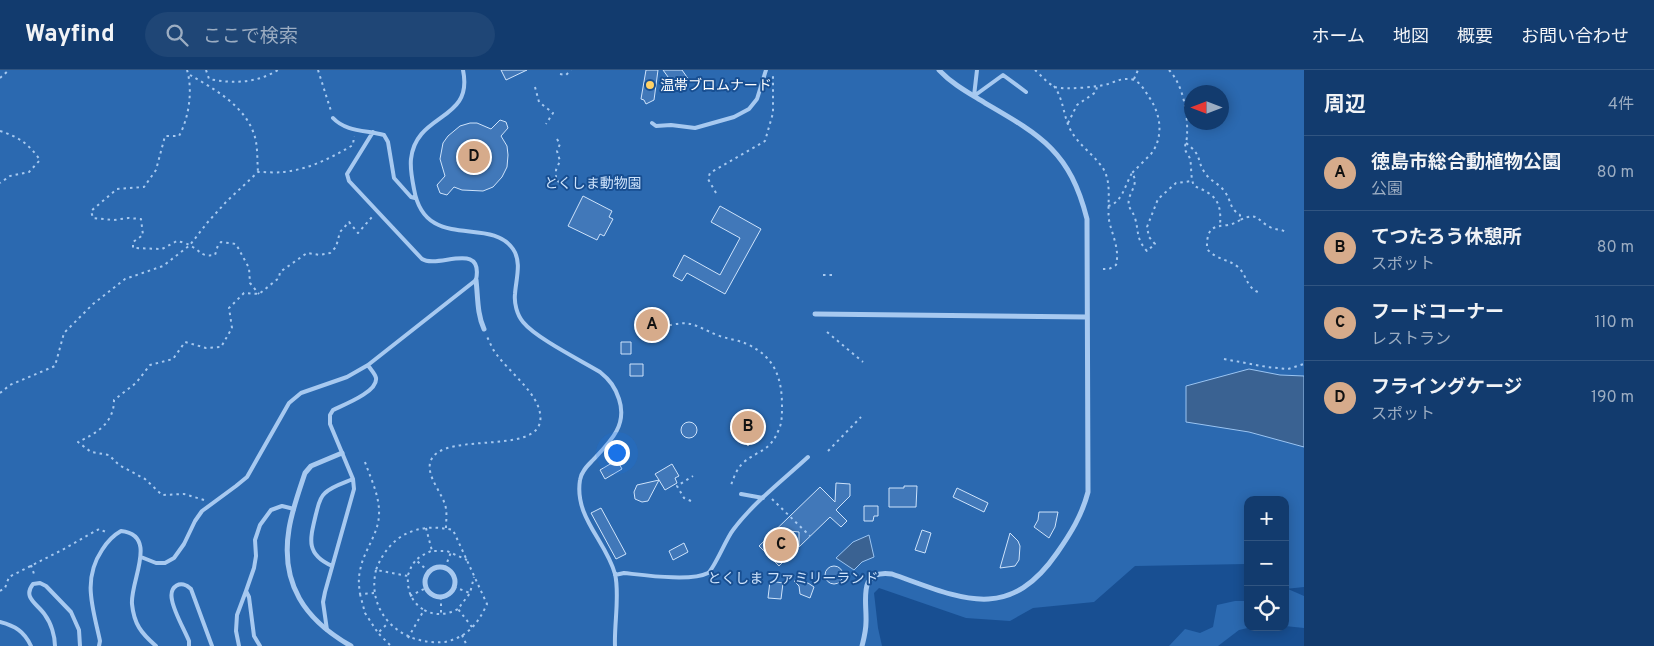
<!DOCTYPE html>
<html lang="ja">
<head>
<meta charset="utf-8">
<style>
  body { margin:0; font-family:Overpass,"Noto Sans JP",sans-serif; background:#1f4676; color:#f1f3f6 }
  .controls { position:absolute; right:15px; bottom:15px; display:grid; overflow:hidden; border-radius:10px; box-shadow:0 2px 12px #0003 }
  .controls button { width:45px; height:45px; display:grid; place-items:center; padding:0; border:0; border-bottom:1px solid #315581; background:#123b6e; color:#f1f3f6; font:25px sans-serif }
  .compass { position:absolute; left:1184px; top:15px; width:45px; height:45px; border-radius:50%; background:#123b6e; box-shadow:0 2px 12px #0003; rotate:270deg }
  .you { position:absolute; left:616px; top:382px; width:18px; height:18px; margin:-12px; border:4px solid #fff; border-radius:50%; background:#1a73e8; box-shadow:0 0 0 8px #1a73e833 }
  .badge { display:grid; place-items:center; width:32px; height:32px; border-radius:50%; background:#d6ab8b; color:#111; font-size:16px; font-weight:700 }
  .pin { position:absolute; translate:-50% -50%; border:2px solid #fff; box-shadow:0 1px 5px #0006 }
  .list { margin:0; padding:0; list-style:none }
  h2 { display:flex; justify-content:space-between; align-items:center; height:65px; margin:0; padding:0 20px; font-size:21px }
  h2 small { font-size:16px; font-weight:400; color:#9cadc2 }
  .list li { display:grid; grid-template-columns:32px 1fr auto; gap:15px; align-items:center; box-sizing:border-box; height:75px; padding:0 20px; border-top:1px solid #315581 }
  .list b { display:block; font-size:19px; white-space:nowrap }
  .list p { margin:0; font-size:16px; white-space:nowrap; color:#9cadc2 }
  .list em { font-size:16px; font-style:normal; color:#9cadc2 }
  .icon { flex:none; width:28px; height:28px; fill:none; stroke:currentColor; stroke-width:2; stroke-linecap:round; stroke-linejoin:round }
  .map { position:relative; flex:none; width:1304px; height:576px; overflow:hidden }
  header { display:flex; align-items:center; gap:30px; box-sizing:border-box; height:70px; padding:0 25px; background:#123b6e; border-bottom:1px solid #315581 }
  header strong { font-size:24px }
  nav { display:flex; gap:28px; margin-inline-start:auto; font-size:18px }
  .search { width:350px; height:45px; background:#1f4676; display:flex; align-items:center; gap:12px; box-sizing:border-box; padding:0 18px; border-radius:28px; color:#9cadc2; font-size:19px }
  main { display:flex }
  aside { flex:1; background:#123b6e }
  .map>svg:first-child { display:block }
  .green { fill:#2b69b0; fill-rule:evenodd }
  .water { fill:#3a6292; stroke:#9ac4f2 }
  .building { fill:#4178b9; stroke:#cee3fb }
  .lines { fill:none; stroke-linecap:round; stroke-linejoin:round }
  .path { stroke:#a7c9f0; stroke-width:2; stroke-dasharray:2.5 4; stroke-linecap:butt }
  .lane { stroke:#a7c9f0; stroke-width:4 }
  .street { stroke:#a7c9f0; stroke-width:5 }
  .poi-dot { fill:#ffd166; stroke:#184f92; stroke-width:2 }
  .labels { text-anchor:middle; stroke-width:4; stroke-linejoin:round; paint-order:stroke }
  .poi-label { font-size:14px; fill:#fff; stroke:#184f92; text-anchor:start }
  .park-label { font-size:14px; fill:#cee3fb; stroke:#184f92 }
</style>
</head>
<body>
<header>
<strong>Wayfind</strong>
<div class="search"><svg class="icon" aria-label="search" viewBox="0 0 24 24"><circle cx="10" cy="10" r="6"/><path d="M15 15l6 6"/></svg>ここで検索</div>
<nav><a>ホーム</a><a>地図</a><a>概要</a><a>お問い合わせ</a></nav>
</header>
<main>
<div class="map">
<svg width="1304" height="576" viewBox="0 0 1304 576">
  <rect width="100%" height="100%" fill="#184f92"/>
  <path class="green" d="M0,0H1304V517L1285,519V430H1248V496L1246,494L1135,496L1094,532L1033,538L1010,551L966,548L879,518L874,523L878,558L882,576H0ZM1192,22H1222V52H1192Z
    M1288,519L1304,526V558L1285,556V520Z
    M1235,531H1248V557H1252L1239,560L1218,576H1169L1185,559L1200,563L1213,557L1217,535Z"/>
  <path class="water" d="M1249,299L1280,305L1304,306V377L1249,362L1186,352V316Z
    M869,465L874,487L862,492L854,500L836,488L853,472Z"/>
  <path class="building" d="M501,0H527L506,10Z
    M646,0H658L654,30L646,34L644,30L641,29Z
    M663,0H682L689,10L676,18Z
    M500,50L506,52L508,58L501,66L507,76L508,85L507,97L502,107L493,117L483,121L462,120L454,117L447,125L440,123L437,115L445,106L440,89L443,73L448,66L460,56L470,53H477L491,59Z
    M583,126L612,141L609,147L613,149L604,166L600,164L597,170L568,156Z
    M720,136L761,159L725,224L687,203L682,211L673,206L684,185L720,205L740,168L711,152Z
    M621,272H631V284H621Z
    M630,294H643V306H630Z
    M748,339L766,356L748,376L730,359Z
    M681 360a8 8 0 1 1 16 0a8 8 0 1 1-16 0Z
    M617,390L622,399L605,409L600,400Z
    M672,394L679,406L675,408L677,413L665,420L659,410L648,431L642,432L635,429L634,422L637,415L659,410L655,404Z
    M836,413L850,414V426L836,440L847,451L841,457L830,447L799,477V462L789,461L785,490L779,496L759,476L820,417L835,432Z
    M904,416H917L916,437H889V418H904Z
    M957,418L988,433L984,442L953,427Z
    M864,436H878V446H874L873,451H864Z
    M601,438L626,484L616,489L591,443Z
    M1039,442H1058L1055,457L1049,468L1034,457L1038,450Z
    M922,460L931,463L925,483L915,480Z
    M1010,463L1018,471L1020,476L1019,490L1015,496L1000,498Z
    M684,473L688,482L673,490L669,481Z
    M825 505a9 9 0 1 1 18 0a9 9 0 1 1-18 0Z
    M770,511L783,513L781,529L768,528Z
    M794,511L808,513L814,517L810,528L800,524L799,516Z"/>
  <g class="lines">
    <path class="path" d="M187,0C193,20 189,48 179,66H165L156,100L144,117L117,119L91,141L93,148L114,150L128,148L141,149L143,165L133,172V178L162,179L177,171C181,172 186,173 189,175C202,181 199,187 215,185L218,175L221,172L236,174L249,198L250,213L259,224
      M206,0L209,9C234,14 257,13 278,0
      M318,0L331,41
      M1035,0C1041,5 1048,14 1055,17C1065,20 1098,17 1108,14C1117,11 1124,7 1134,10C1141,13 1145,21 1149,27C1161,44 1164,67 1151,84C1145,90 1138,97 1132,103
      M1169,0C1184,16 1188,45 1187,66C1187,70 1185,74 1185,78C1185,82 1189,85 1190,89C1192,98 1190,106 1194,116C1214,124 1222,130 1220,155
      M560,4L566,5L571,0
      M190,5C214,19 244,35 254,64C258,75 257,90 258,102
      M0,8L9,0
      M1134,9L1138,0
      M1054,16C1064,30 1063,45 1070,59C1078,75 1095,85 1104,100C1112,115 1107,134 1109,150C1112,165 1120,179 1116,195L1109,199H1103
      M535,17L539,32L553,43L546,54
      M737,17L740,13H755
      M1068,53L1077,35L1096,22L1097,16
      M0,61C19,67 29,74 40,90L29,102L10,106L0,113
      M557,69L560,74L557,81L560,91L556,100V110L562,114
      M1186,73C1203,86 1196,90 1205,103C1210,111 1220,114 1225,122C1232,132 1229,138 1240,145V150C1259,141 1257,151 1270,157C1275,160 1281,159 1286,162
      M716,123L708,109L710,103L765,71L773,43V5
      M1108,136C1122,133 1125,115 1132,103C1139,113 1131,120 1129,129C1127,138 1133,141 1135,148C1139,162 1136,169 1147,181L1155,174L1149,167L1147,157L1158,129L1176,113L1192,111
      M1240,150C1224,162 1206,146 1207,179C1218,191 1229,189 1238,197C1247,205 1246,217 1258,222
      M823,205H836
      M663,257C691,249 693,255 717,265C727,269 738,270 747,274C775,287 782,308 782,336C782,344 782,353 779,359C770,382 760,379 744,392C737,398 734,407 731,415
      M827,262L863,292
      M1224,289L1267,297L1288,299L1304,294
      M0,323L10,315L55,296L64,263L93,234L125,209L163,196L190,175L207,153L226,132L258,102C266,102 275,103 282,102C308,100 331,88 353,75L354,66
      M828,381L861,347
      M365,392C371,409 380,427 379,445C378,466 363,481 360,501C358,509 359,516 360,524L374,523
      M772,429L810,466
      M204,430L184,424L162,425L145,409L119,395L109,385L91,382L78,372C97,363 114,353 114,330L136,313L150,295L173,289L185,272L206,278L221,277L232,258L229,238L244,223L259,224L279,208L280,202L307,183L320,185L330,183L336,177L340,162L349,152L358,163L372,147
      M691,431L684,428L677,416L693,406
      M426,458L432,481H447L467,490
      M446,458C446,452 447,445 446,439C444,424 427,409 430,393C439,356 559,393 538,336C530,317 509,301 497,285C492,279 490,272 486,265
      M31,495L35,507
      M445,498L451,482
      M376,500C366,543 401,576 445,572C453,570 461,567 467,562C476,555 482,545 487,534L453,460C417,452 389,465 376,500L408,506C407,520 411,532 424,540
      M429,502L416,490L421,486L431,481
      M408,505L412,495L416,490
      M454,517L470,523
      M0,521L5,518L9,507L62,480L99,459L106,462
      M360,524L365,543L378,563L386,555
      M410,526L426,518
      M441,527V544
      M472,557L458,539L470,523L474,507
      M379,564L391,576
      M462,565L467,576
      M408,568L424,540C435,546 447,545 458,539"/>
    <path class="lane" d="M463,0C474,52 416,42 411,89C410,98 412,109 414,119C425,183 490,145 513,179C522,192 516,209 515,224C514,233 517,245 523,252C536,268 580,290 600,302C610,310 615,317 619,329C628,356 609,373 592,391C587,396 581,402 580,410C574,447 606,471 615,504C620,524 614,554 615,576
      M977,0L974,26L1003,5L1026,22
      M333,48C346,62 366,60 384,65L388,72L394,108L411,127L415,128
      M652,53L656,56L671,55L695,58L734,47L749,39L757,29L766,0
      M741,424L763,428
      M141,487L156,493H165L174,488L184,474L195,451L202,441L236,416L247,407L289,333L301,323L347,307L368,295L476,210C484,170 438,199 422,189L349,111L347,104L373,62
      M332,496C305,484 310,469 316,444C318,437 319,428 325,423C332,416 344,413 353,409L330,354V345L333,340C343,335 378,322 376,308C375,303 370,299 368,295
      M615,505L624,503C643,505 691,512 708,503C714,499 726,469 733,460C753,433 783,410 808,387
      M0,552C15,556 24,561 31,576
      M327,560L323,532L325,522L354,419L353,409
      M55,576C55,566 51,553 45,545C38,534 22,528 33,514L40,513L46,516L71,542L79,560L80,576
      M99,576L100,571C93,538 82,510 102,480C107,472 112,466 121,461C159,465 130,511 132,534C134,554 141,563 156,576
      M189,576V571C184,559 174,542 172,530C169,516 181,509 191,519L212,576
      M239,576L236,561L237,545L246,521
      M260,576L254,566L249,527L246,521L254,498L256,486L255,470L260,455L271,440L282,436L294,439"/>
    <path class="street" d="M476,210C478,227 477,244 484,259
      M815,244L1087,247
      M342,383L311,396L305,403C299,421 292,440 289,459C280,514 305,550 351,576
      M425 512a15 15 0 1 1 30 0a15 15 0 1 1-30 0Z
      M862,576C864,568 866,561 866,552C867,530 857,499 892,504C960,528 1008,554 1057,483C1071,463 1082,445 1088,422L1087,149C1070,82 1042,66 985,33C969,23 952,14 939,0"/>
  </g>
  <circle class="poi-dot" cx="650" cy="15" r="5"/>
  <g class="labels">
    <g class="poi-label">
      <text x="660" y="20">温帯ブロムナード</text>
    </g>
    <g class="park-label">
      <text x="593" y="118">とくしま動物園</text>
      <text x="793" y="513">とくしま ファミリーランド</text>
    </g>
  </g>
</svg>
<div class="controls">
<button>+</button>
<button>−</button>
<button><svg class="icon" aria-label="locate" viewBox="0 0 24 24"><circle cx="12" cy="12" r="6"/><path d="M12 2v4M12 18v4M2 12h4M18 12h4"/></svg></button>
</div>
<svg class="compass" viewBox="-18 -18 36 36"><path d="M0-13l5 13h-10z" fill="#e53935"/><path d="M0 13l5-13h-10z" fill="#9cadc2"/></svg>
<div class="you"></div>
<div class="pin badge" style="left:652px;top:255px">A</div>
<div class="pin badge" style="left:748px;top:357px">B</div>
<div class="pin badge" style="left:781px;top:475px">C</div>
<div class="pin badge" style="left:474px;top:87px">D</div>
</div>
<aside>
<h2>周辺<small>4件</small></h2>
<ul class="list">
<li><span class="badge">A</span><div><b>徳島市総合動植物公園</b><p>公園</p></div><em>80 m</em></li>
<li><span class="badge">B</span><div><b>てつたろう休憩所</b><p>スポット</p></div><em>80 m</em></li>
<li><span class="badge">C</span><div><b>フードコーナー</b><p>レストラン</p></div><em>110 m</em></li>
<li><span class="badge">D</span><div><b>フライングケージ</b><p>スポット</p></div><em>190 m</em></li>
</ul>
</aside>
</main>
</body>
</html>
